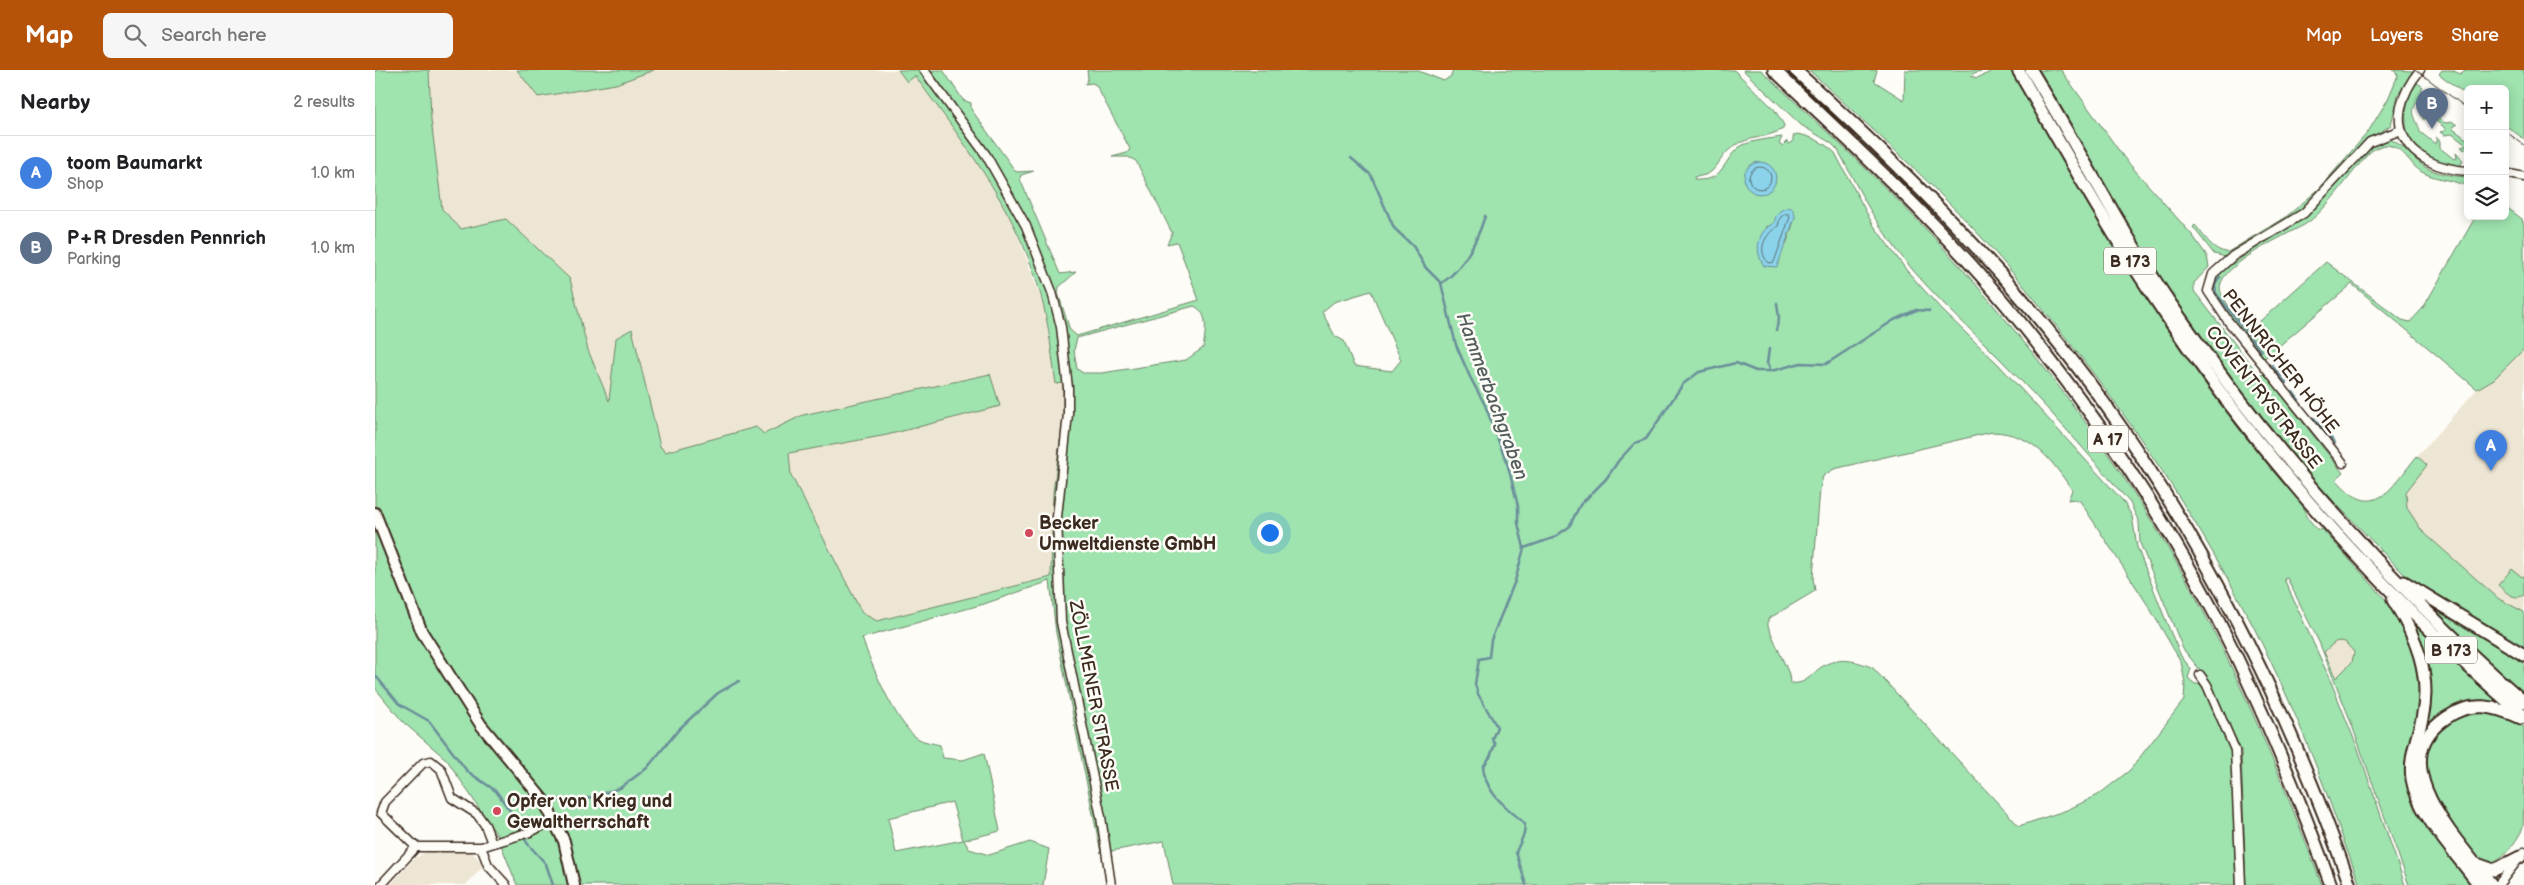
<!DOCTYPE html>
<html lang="en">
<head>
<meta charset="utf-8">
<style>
  body { margin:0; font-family:"Balsamiq Sans",sans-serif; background:#f6f6f6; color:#202124 }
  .controls { position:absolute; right:15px; top:15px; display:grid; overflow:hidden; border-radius:8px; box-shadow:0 2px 12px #0003 }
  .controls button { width:45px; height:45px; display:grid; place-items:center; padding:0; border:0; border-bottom:1px solid #e0e0e0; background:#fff; color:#202124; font:25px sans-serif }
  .you { position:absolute; left:894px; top:462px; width:18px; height:18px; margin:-12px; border:4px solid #fff; border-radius:50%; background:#1a73e8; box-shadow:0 0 0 8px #1a73e833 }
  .badge { display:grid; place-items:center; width:32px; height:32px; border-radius:50%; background:#b45309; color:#fff; font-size:16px; font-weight:700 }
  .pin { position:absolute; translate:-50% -41px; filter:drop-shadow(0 1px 2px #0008) }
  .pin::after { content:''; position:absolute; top:26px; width:18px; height:15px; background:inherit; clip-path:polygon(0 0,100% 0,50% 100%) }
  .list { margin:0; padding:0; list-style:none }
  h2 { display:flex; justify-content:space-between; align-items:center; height:65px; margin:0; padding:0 20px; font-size:21px }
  h2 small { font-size:16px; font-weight:400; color:#757577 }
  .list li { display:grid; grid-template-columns:32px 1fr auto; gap:15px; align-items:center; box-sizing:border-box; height:75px; padding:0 20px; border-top:1px solid #e0e0e0 }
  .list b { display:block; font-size:19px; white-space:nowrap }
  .list p { margin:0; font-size:16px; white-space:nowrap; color:#757577 }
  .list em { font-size:16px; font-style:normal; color:#757577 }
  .icon { flex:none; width:28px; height:28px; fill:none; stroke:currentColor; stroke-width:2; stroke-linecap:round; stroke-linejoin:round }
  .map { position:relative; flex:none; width:2149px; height:815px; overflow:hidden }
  header { display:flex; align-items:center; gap:30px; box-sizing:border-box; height:70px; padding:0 25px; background:#b45309; color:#fff }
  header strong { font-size:24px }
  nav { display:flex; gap:28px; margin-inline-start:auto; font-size:18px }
  .search { width:350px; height:45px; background:#f6f6f6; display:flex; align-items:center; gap:12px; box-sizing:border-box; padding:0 18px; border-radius:8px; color:#757577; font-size:19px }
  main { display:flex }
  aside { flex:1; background:#fff }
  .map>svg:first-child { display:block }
  .built { fill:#eee6d4 }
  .green { fill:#9fe3af; stroke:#6d8666; fill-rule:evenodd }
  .water { fill:#8ad3eb; stroke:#6a8f99 }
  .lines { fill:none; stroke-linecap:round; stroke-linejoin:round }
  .shore { stroke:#5b6e70; stroke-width:1 }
  .stream { stroke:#6a8f99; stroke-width:2.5 }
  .minor-casing { stroke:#3b2a1e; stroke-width:11 }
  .major-casing { stroke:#3b2a1e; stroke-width:14 }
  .highway-casing { stroke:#3b2a1e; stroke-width:15 }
  .minor { stroke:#fdfcf7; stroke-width:8 }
  .major { stroke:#fdfcf7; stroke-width:10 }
  .highway { stroke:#fdfcf7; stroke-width:11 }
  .tram { stroke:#3b2a1e; stroke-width:1 }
  .poi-dot { fill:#d1495b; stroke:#fdfcf7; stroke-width:2 }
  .labels { text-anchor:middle; stroke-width:5; stroke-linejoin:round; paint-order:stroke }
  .shield { fill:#fdfcf7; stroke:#75695f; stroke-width:1 }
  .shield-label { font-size:16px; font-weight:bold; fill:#3b2a1e }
  .street-label { font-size:18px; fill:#3b2a1e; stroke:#fdfcf7 }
  .poi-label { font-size:18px; font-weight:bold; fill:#3b2a1e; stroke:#fdfcf7; text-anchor:start }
  .water-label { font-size:19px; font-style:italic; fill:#535d5c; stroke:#fdfcf7 }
</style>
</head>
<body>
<header>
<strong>Map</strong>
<div class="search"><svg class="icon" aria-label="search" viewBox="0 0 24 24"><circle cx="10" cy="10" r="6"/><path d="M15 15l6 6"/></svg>Search here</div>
<nav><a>Map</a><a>Layers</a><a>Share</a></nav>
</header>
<main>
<aside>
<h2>Nearby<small>2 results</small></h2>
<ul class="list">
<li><span class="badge" style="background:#3f7fe0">A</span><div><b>toom Baumarkt</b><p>Shop</p></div><em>1.0 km</em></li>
<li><span class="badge" style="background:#5c6f8a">B</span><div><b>P+R Dresden Pennrich</b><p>Parking</p></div><em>1.0 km</em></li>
</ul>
</aside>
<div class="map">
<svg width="2149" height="815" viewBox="0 0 2149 815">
  <rect width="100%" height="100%" fill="#fdfcf7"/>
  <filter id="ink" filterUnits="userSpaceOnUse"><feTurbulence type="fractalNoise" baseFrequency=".02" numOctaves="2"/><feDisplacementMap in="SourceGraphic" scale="10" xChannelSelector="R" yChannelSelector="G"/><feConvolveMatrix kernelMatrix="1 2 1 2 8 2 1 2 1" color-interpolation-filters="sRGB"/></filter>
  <g filter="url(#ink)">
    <path class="built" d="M54,0H523L532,11L540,5L602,90L637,149L669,237L681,313L688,312V350L682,390L676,507L502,551L487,544L416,405L414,382L309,401L235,332L213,280L131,149L86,159L67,139L56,49Z
      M2149,279V542L2124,529L2047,461L2032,438L2031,423L2051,395L2042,386L2102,319L2119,309Z
      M1965,571L1970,572L1979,582L1977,592L1960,608L1949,582L1960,572Z
      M55,780L96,781L109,795L91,815H15L40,788Z"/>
    <path class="green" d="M0,0H54L56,49L67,139L86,159L131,149L195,209L213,280L234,331L241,268L257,259L285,376L290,382L381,357L389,364L428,345L615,304L625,336L512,365L414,383L416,405L487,543L502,551L676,507L678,422L688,350V313L681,314C677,289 675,263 669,238C649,149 592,77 540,6L532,12L523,0H568L588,30L596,33V39L641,102L659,101L646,105L645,109L685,204L701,202L684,217L683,223L695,260L702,266L824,230L802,172L792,174L797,163L761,91L753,87H737L752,83L755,79L721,15L717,13L710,14L713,9L712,0H1041L1069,11L1076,6L1078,0H1359L1399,39L1409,55L1408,59C1391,69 1368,66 1354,80C1340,93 1343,105 1319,107L1320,110C1325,110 1331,110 1336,108C1350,103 1353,82 1368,75C1380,70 1394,69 1407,67L1404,74L1407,76L1412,71L1414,74L1418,72V66L1422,64C1436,66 1450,73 1460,83L1497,153L1532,201L1567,240L1624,295L1748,431L1757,446L1762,477L1795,561L1806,586L1816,599L1813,608L1820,614H1830L1856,680L1861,815H798L789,771L726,783L681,563L675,511L609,534L487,568C496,594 520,652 542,668C548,672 558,673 565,675L568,688L588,690L609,683L625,761L589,770L594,779L614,785L655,772L674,779L668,815H142L122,765L72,690L28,652L0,618ZM1420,148L1411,175L1391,157ZM996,221L1026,290L1017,301L979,296L969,271L960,266L947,242L959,232ZM819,236C835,243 830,264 828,278L811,290L727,303H708L702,299L699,280L702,268ZM1617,362C1657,363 1676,389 1697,420L1693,430L1699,429L1705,431L1774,537L1806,592L1810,613L1809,630L1755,700L1723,725L1692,740L1644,756L1498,598C1481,590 1461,586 1445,598C1434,606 1431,615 1415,613L1414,604L1393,556V549L1440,521L1438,508L1445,419L1448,406L1459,399ZM577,732L588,770L521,783L513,748Z
      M142,0H279L241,14L163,27Z
      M1368,0H1386C1453,63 1522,125 1583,194C1664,286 1739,384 1800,490C1860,593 1905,704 1947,815H1871L1866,680L1834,611L1808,579L1765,473L1764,452L1755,433C1715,385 1672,337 1628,292C1588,251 1546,216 1514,169C1494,142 1479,110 1463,80L1456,73L1426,55Z
      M1434,0H1502L1499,11L1529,30L1530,0H1610L1599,3L1596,6L1602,8L1620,0H1638L1708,122L1913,414L1932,443L1930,445L1943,460L1947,459L2021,541L2039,572L2047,624L2031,702L2099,815H2034L1974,647L1944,572L1912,508L1909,509L1954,607L1983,679L2030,815H1985C1969,773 1955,730 1938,688C1868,510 1760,346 1636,201C1575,128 1503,65 1434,0ZM1965,571L1970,572L1979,582L1977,592L1961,608L1949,582L1960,572Z
      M1661,0H1686L1750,89L1818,166L1832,186L1834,197L1819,213V221L1884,305L1890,304L1968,403L1961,409C1999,454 2016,418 2042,386L2052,395L2031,422L2032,438L2047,461L2124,529L2149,542V581L2056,525L2028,503L1915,386L1891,356L1796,226L1753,159Z
      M2018,0L2038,1L2023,25L2016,55L1987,74L1948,121L1931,138L1851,187L1839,184L1818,157L1820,155C1829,165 1838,182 1853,182L1912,146L1944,119L1993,62L2013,29L2023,5Z
      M2067,0H2077L2085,4L2090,0H2149V69L2130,55V19H2093V26L2064,4Z
      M2041,12L2048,17L2046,20L2060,26L2058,29L2044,30C2032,43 2043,49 2045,62L2059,73H2061V67L2065,71V78L2079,89L2082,88L2081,83L2088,91L2085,96C2034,94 2018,54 2041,12Z
      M2054,35L2061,39L2056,40V43L2070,53L2078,52L2082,55L2078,56V59L2093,70V77L2089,80L2086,77L2090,76V74L2077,64L2069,65L2065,62L2070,61V58L2057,48L2048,49L2045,40Z
      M2009,69C2026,68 2038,92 2054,99C2066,105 2081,106 2093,107V117C2078,109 2060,110 2045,101C2035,94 2029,79 2016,76C2008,73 2001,78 1995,82C1976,102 1951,142 1929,155C1909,166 1847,194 1845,217C1844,227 1867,253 1874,261L1951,192L2027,250L2035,252L2048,238L2101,146H2130V136L2147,149L2149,155V279L2119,309L2102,319L1977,214L1890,288L1862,255L1836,219L1841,207L1847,201L1939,139L1989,82Z
      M2137,499L2147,507L2149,506V525C2138,531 2131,522 2123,515Z
      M2036,518L2149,588V625Z
      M2036,547L2133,637L2131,639C2110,631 2087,633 2069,646C2004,691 2075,765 2106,806L2104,807C2082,778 2049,745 2041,708C2036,687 2046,668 2050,648C2058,613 2049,580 2034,549Z
      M2102,640L2124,643L2149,657C2149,674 2149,747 2148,758C2143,769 2128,792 2114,792V796L2102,789L2057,727L2050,691L2057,668L2072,652Z"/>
    <path class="water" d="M1369 108a16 16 0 1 1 32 0a16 16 0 1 1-32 0Z
      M1415,137L1419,141L1420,147L1402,197L1389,196C1379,181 1382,161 1399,153C1401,143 1405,139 1415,137Z"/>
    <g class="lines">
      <path class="shore" d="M1374 108a11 11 0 1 1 22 0a11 11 0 1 1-22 0Z
        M1410,144H1414L1415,147L1399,192L1394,193C1381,181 1390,164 1403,156L1405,148Z"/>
      <path class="stream" d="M976,88L996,105L1019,158L1038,176L1051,198L1066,213L1081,275L1095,307L1110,335L1133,396L1143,436V453L1149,478
        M1845,207L1840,215L1841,223L1886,281
        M1067,213C1089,198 1102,171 1110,146
        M1401,260L1404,248L1402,233
        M1394,279L1392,293L1396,301
        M1897,295L1911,313
        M1918,322L1924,330
        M1939,348L1960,373
        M0,605L24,634L54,651L92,701L121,721L140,748L152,773L171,794L178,815
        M182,730L197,733L245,718L272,698L305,658L343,623L364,611
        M1151,815L1141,782L1149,764L1150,754C1132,737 1111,725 1108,697L1115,687L1120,674L1117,669L1122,657L1103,624L1100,614L1104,589L1114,587L1116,570L1140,511L1149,478L1178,468L1194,457L1205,435L1231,409L1244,390L1260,373L1271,369L1308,314L1324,302L1361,293L1381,301H1396L1426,293L1451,294L1519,250L1541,240L1554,241"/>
      <defs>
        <path id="minor" d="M549,0L611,85L651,156L677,222L686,257L693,318V344L682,447L686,552L726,747L736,815
          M2045,0C2003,52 2030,97 2093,101
          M2130,103L2149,107
          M1968,393L1853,251L1833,221L1838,204L1858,186L1929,143L1995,72L2026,60
          M1825,605L1832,615L1860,680L1866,815
          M41,777L6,743L10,732L48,693L56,691L66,699L77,728L102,744L110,755L117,773
          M106,777L113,795L131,815
          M6,815L41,777H106L155,762L179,750
          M2123,815L2149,782"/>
        <path id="major" d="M0,443L47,562L106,655L169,731L189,771L199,815"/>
        <path id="highway" d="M1399,0C1480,76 1561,151 1632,236C1721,343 1801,462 1862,588C1897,662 1928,738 1956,815
          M1420,0C1498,71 1574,144 1643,224C1793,397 1899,600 1975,815
          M1643,0C1689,80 1734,161 1786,238C1887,390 2011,527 2149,646
          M1656,0C1703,77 1744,158 1795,233C1896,381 2015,514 2149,632
          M2029,512L2149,585
          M2018,530C2041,566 2057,605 2047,649C2042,669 2034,688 2037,709C2043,746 2083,785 2104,815
          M2102,794L2119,800L2145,787
          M2117,815C2086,774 2004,693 2071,648C2096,630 2120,636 2146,648"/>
      </defs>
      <use href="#minor" class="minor-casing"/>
      <use href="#major" class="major-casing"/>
      <use href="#highway" class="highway-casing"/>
      <use href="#minor" class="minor"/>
      <use href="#major" class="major"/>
      <use href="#highway" class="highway"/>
      <path class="tram" d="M2041,0L2093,39
        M2130,61L2149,75"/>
    </g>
  </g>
  <g class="poi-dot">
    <circle cx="654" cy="463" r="5"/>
    <circle cx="122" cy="741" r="5"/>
  </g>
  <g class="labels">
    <g class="shield">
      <rect x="1729" y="177.5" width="52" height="27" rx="4"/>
      <rect x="1713" y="355.5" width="40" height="27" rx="4"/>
      <rect x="2050" y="566.5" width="52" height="27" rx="4"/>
    </g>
    <g class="shield-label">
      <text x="1755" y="197">B 173</text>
      <text x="1733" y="375">A 17</text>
      <text x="2076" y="586">B 173</text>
    </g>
    <g class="street-label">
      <text transform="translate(1906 291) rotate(52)" y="6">PENNRICHER HÖHE</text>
      <text transform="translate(1889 327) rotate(52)" y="6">COVENTRYSTRASSE</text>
      <text transform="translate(719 626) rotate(79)" y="6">ZÖLLMENER STRASSE</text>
    </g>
    <g class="poi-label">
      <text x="664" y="459">Becker<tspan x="664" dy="21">Umweltdienste GmbH</tspan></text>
      <text x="132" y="737">Opfer von Krieg und<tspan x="132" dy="21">Gewaltherrschaft</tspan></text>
    </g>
    <g class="water-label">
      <text transform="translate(1118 326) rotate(70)" y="7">Hammerbachgraben</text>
    </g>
  </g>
</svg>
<div class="controls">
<button>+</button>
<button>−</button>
<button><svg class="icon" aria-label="layers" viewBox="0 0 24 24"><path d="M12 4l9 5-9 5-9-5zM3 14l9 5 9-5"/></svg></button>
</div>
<div class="you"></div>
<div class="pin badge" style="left:2116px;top:401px;background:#3f7fe0">A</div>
<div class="pin badge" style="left:2057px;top:59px;background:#5c6f8a">B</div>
</div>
</main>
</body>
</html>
